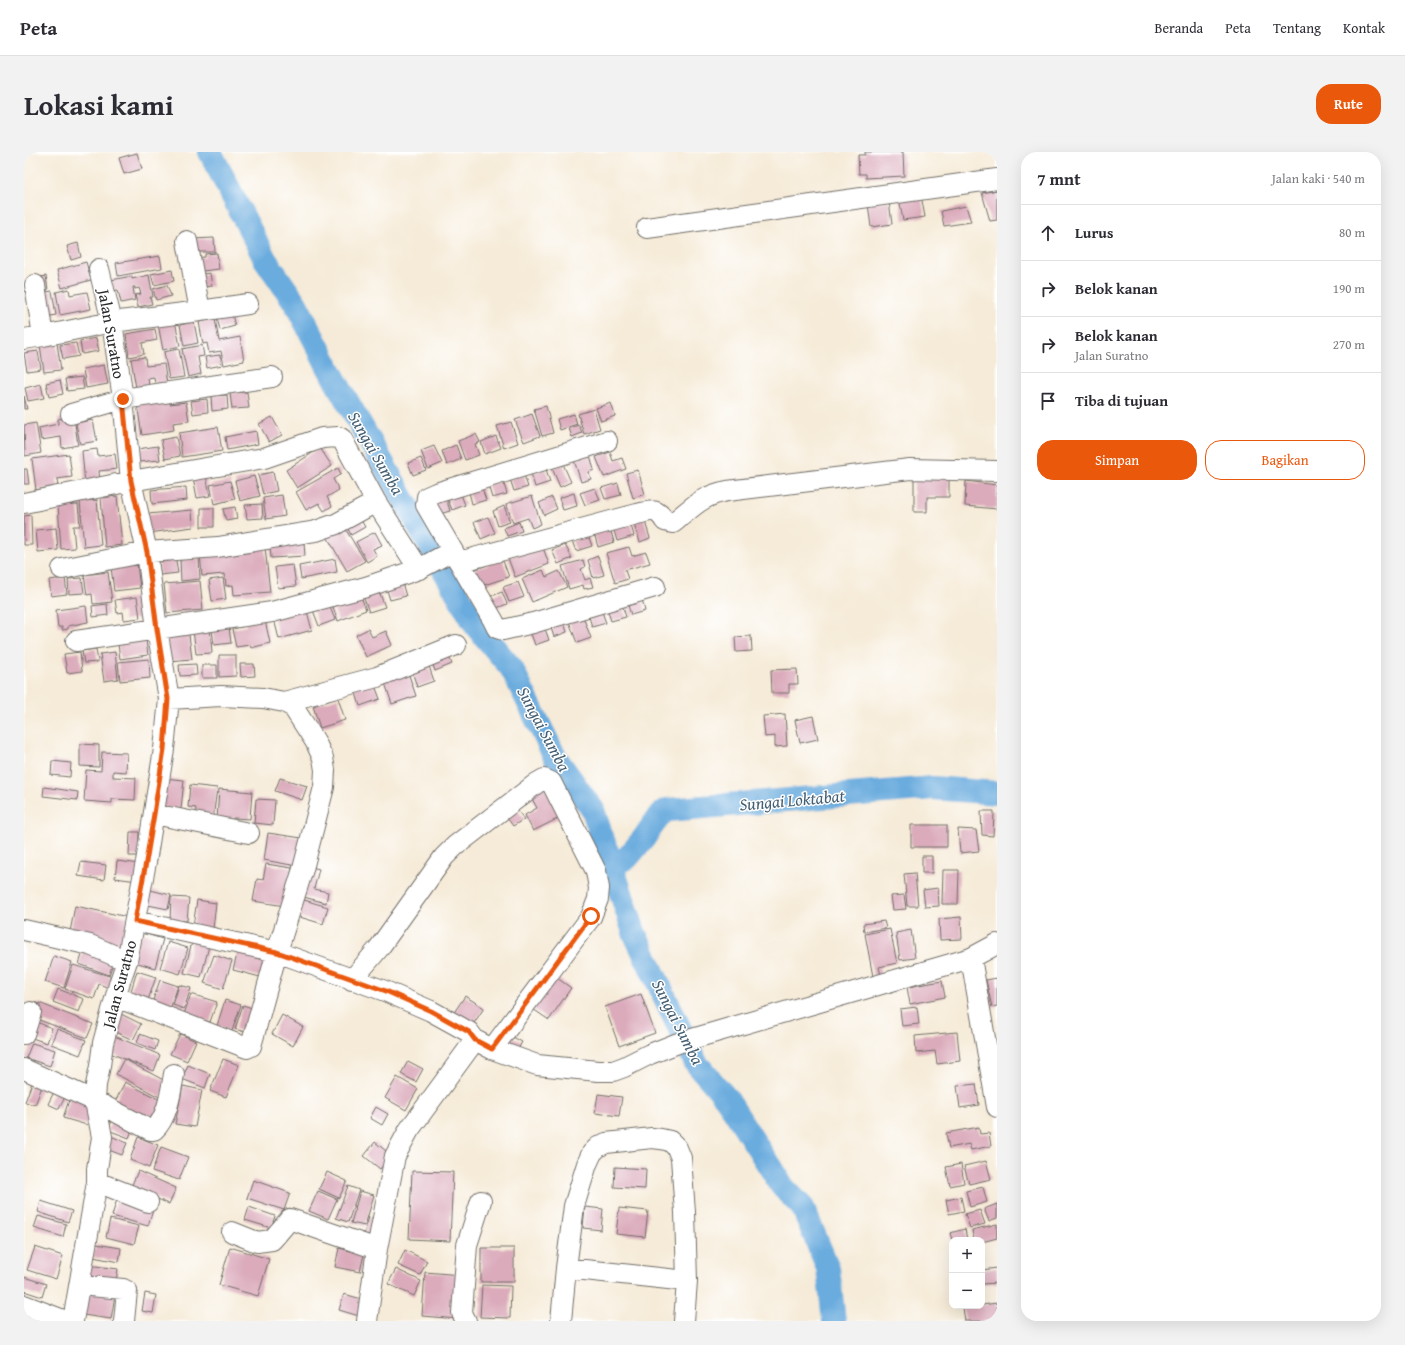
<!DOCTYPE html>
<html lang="id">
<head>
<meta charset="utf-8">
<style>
  body { margin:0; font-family:"Gentium Book Plus",serif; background:#f2f2f3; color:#2b2b33 }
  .controls { position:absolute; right:12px; bottom:12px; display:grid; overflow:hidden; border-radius:8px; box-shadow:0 4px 16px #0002 }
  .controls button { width:36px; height:36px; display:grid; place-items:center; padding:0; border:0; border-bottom:1px solid #e1e1e2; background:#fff; color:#2b2b33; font:20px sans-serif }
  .stop { position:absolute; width:12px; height:12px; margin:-9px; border:3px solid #ea580c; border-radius:50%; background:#fff }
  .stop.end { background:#ea580c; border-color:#fff; box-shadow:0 1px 4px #0008 }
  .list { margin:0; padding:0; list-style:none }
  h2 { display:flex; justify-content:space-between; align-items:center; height:52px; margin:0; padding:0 16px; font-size:17px }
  h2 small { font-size:13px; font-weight:400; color:#7c7c81 }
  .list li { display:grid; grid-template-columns:26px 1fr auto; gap:12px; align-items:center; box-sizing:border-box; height:56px; padding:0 16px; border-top:1px solid #e1e1e2 }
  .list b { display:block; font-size:15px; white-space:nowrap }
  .list p { margin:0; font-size:13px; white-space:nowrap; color:#7c7c81 }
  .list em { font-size:13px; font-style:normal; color:#7c7c81 }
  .actions { display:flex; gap:8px; padding:12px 16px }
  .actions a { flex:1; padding:9px 0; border:1px solid #ea580c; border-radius:16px; text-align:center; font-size:14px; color:#ea580c }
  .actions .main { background:#ea580c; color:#fff }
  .icon { flex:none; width:22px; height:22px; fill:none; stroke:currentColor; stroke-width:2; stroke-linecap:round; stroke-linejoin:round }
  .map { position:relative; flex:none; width:973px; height:1169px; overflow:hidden; border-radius:16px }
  header { display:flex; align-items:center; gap:24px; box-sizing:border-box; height:56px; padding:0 20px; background:#fff; border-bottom:1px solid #e1e1e2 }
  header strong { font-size:19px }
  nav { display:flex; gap:22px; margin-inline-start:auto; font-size:14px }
  .intro { display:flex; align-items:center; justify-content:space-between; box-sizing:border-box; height:96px; padding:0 24px }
  h1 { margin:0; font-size:28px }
  .button { padding:10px 18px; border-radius:16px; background:#ea580c; color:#fff; font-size:14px; font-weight:700 }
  main { display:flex; gap:24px; padding:0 24px }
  aside { flex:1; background:#fff; border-radius:16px; box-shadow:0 4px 16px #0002 }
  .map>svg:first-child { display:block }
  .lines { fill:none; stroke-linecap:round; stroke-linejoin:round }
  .river { stroke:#6aacde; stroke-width:24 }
  .building { fill:#dbabbc }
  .minor-casing { stroke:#726e68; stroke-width:22 }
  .minor { stroke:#fff; stroke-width:20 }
  .route { stroke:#ea580c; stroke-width:5 }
  .labels { text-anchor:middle; stroke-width:3; stroke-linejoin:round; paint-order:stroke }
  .street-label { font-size:16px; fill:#2b2b2b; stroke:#fff }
  .water-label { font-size:17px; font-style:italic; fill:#445f73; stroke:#fff }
</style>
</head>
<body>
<header>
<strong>Peta</strong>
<nav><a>Beranda</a><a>Peta</a><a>Tentang</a><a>Kontak</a></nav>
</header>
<div class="intro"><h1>Lokasi kami</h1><a class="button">Rute</a></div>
<main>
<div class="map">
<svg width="973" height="1169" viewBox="0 0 973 1169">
  <rect width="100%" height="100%" fill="#fff"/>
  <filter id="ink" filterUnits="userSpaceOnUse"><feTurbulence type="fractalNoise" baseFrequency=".025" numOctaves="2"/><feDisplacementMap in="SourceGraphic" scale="8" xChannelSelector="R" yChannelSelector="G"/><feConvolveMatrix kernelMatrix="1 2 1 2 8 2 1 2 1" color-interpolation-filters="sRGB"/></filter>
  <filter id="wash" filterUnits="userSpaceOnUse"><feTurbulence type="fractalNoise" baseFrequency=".012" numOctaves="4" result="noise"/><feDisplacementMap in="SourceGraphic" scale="16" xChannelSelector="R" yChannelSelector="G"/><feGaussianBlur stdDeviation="0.9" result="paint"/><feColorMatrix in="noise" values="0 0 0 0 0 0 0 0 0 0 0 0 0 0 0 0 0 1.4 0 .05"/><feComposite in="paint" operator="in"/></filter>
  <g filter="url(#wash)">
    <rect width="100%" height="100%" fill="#f6ebd8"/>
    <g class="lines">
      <path class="river" d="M186,0L241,107L272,152L311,228L452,474L488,517L531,605L569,658L610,780L672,911L703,947L758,1034L779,1056L804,1116L810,1169
        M587,712L603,706L620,686L635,664L643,658L909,636L973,641"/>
    </g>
    <g id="blocks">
      <path class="building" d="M841,0H879L880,24L842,26V22H835L834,3H841Z
        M113,1L118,17L100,22L95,6Z
        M973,38V68L966,69L958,41Z
        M897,43L901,65L879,68L875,46Z
        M865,49L868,72L847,75L844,52Z
        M942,54L947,70L920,74L917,59Z
        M190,86L191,100H168L167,87Z
        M54,91L57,105L47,108L43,94Z
        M193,101L195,117L171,120L170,106L181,105V102Z
        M136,104L138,116L94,124L92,111Z
        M62,110L67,128L38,136L33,118Z
        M148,118L150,129L130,133L127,122Z
        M186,121L188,134L173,136L171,123Z
        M125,123L129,145H126L128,152L114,155L111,143L117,142L115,136L111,137V135H109L111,148L97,151L94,138L89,139L87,128L108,124V127Z
        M22,124L24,138L14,139L12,126Z
        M143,133L147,144L132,148L129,137Z
        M45,137L46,143L63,140L67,157L36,163L32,140Z
        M28,139L32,163L17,166L12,142Z
        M208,162L211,174L196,178L193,166Z
        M191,167L195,189L216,185L220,209L200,213L197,199L185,201L183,191L179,192L175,170Z
        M151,169L156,194L139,198L134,172Z
        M170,170L174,191L160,194L156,173Z
        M131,177L133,188L118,191L120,202L105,205L102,182Z
        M72,186L75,199L58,202L56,189Z
        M33,191L37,218L20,220L16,193Z
        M52,191L55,204L39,207L36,193Z
        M178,193L180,204L174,205L177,222L164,225L158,197Z
        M155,197L160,225L145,227L140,200Z
        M14,199L17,217L3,219L0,201Z
        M196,203L198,213L183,216L181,205Z
        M121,205L122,214L140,212L143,232L131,234L130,225L124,226L125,234L112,236L107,207Z
        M80,213L84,232L62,236L59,217Z
        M58,225L60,237L43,239L41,227Z
        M36,228L39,242L25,245L22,231Z
        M17,232L20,246L4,249L1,236Z
        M223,240L225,256L208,257L206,241Z
        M203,243L204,257L188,259L187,244Z
        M0,244L3,257H0Z
        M145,247L146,252L162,250L165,269L149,271L150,278L118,283L113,252Z
        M183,247L184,260L169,262L167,249Z
        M587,251L591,264L577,269L572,256Z
        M522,254L529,281L518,284L510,257Z
        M570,257L576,277L560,282L554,262Z
        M508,262L516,284L500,290L491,268Z
        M550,262L553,272L536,278L533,267Z
        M50,265L54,293L38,296L37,285L17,288L15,276L34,272V267Z
        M248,265L258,283L245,290L235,272Z
        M69,268L73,289L56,292L52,271Z
        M487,270L494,291L480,296L473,274Z
        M12,271L17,301L1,304L0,273Z
        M555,273L558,281L548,285L545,276Z
        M194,275L198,299L158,305L155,281Z
        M232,279L234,292L203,298L201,285Z
        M452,282L456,290L451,292L455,303L441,308L434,289Z
        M472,284L477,296L461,302L457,290Z
        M152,285L156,304L141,307L137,288Z
        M432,293L437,307L423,313L418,299Z
        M134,294L136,308L115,310L113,297Z
        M410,294L418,311L404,317L397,299Z
        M296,296L308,314L273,336L262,318Z
        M73,297L74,304L91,302L93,317L75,319L76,330L61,332L58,299Z
        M586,300L589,309L598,306L602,317L580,325L572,305Z
        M45,302L48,325L33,327L34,335L12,338L8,307Z
        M566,303L570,318L565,320L567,327L557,330L550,308Z
        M397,306L402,318L389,323L384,311Z
        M539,312L547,330L536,335L528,316Z
        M314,316L317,322L309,327L315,338L303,345L308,354L300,359L295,351L282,358L272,340Z
        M0,317H3L5,332H0Z
        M522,317L526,330L511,335L507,321Z
        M614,318L621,342L609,346L602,321Z
        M249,320L253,339L239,342L234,323Z
        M182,323L186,344L173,346L169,325Z
        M500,323L504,335L490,339L486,327Z
        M230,324L236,344L216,349L211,329Z
        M890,325H925V345H903V360H890Z
        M206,329L211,347L190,352L186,333Z
        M479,329L483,342L468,346L464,333Z
        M942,329L973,333V357L941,354Z
        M594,331L597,343L581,347L577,336Z
        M162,335L163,348L128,352L127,338Z
        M458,336L462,348L448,352L445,340Z
        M571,336L576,348L561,353L556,341Z
        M436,340L441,353L428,358L423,345Z
        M550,341L553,354L539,358L535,346Z
        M258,343L261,364L242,367L239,346Z
        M93,344L98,393L81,395L77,346Z
        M508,344L517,372L508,376L504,366L489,371L482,352Z
        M528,345L533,357L520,363L515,351Z
        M422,346L426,359L412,363L408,350Z
        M73,348L77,393L60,395L56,349Z
        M54,352L56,374H49L51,396L37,397L34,353Z
        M238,352L239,366L223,367L221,353Z
        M480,354L486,370L474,374L469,359Z
        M211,355L213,367L202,369L199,357Z
        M177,356H190V375H177Z
        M168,358L169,375L125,381L123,362Z
        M7,363L8,393H0V364Z
        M334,363L341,375L327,383L321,371Z
        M619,363L626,386L616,390L608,367Z
        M464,365L471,381L457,387L450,370Z
        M495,370L498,379L483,384L480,376Z
        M606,370L610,384L593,389L589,375Z
        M319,373L341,409L323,419L302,383Z
        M32,376L34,398L14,400L12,378Z
        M586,376L590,390L574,395L570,381Z
        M351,380L358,393L349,397L353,404L343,410L332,390Z
        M564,383L568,394L552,399L548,389Z
        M280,391L281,404L247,406L246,393Z
        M518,393L525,412L491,425L484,406Z
        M541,393L548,406L534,412L528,398Z
        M241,395L246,440L210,443L209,433L202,434L201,422L178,424L176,401Z
        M605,395L608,404L622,400L626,411L601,418L604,427L591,431L582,401Z
        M574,404L580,423L569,426L564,408Z
        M175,406L176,427L157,429L156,408Z
        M478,406L485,425L454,435L449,418L464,413L463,411Z
        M311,407L313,420L277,427L275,414Z
        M152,408L154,421L136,423L135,410Z
        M559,408L561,415L557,417L561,428L566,426L569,435L560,437L559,433L545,437L538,414Z
        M113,412L116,436L90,439L87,415Z
        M269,413L272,434L254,436L251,415Z
        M519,418L522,425L535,419L543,435L508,450L498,427Z
        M84,420L88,450L69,452L68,442L63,443L60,423Z
        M41,426L43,442L27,444L25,428Z
        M58,426L60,441L45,442L44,427Z
        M199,426L202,447L188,449L185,428Z
        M176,429L179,458L143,461L140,432Z
        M494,430L500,445L485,450L479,435Z
        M378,431L382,444L366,448L362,435Z
        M335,439L342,458L314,469L309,455L324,449Z
        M355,439L361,455L345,460L339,444Z
        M478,440L483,452L470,457L465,445Z
        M113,445L116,466L100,468L99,460L93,461L91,448Z
        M303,447L311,468L295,474L287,453Z
        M618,447L621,459L607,463L603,450Z
        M83,452L84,463L69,465L68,454Z
        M281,452L288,478L255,487L250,467Z
        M598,452L602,465L587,469L583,456Z
        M62,454L64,470L44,474V477L38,478V475H34L32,458Z
        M577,457L582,471L568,475L564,461Z
        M558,462L567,486L553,491L544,467Z
        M240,464L246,491L227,496L226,493L212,495L208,477L222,474L221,469Z
        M539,468L543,480L530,485L526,473Z
        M520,474L525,488L511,493L506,479Z
        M164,475L168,507L144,509L140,478Z
        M205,475L207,491L190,493L188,478Z
        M186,476L188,501L172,502L169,478Z
        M344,477L348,485L362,479L368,493L342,505L332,483Z
        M727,484L728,499L712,500L711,485Z
        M122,488L124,503L96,507L94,492Z
        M72,497L74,510L60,511L58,499Z
        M422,498L428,512L411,519L406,504Z
        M56,500L58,519L43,521L40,502Z
        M91,500L94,527L80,529L76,502Z
        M195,503H212V524L195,525Z
        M125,507L126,526L96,529L94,510Z
        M404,511L410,529L393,535L387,516Z
        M172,512L173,523L156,524L155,513Z
        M216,512H230L231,524L217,525Z
        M178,513H193V526H178Z
        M773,517L774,532H765V541H748L747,518Z
        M384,520L392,544L368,552L360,528Z
        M349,528L356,547L336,554L330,535Z
        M314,546L321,568L296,576L289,554Z
        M761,562L763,594L751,595V584L741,585L739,564Z
        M789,564L794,587L776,591L771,568Z
        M56,592L75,593V615L56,614Z
        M78,600L103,601L102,620L89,619V625L112,626L111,648L88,647V651L60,649L62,618L77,619Z
        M28,609L47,611L46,625L27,623Z
        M139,626L160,628L157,657L136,655Z
        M256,626L283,634L278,648L251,639Z
        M166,633L193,636L189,668L171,666L172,656L164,655Z
        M520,633L537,665L509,679L501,663L513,656L505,641Z
        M20,635L54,640L53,648L19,644Z
        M195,637L228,640L226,667L209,666V669L193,668Z
        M232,647L251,648L249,673L230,671Z
        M489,652L500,667L489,674L478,659Z
        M957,659H970L969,684L958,683Z
        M887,673H923V695H887Z
        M934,677L952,678L955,699L936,701Z
        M106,680H115L114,704H105Z
        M244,681L278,686L273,714L240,708Z
        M898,704H908V721H898Z
        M93,709L116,712L113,729L91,726Z
        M57,710L82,713L80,728L54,724Z
        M242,712L268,716L261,754L229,749L233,727L239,728Z
        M284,714L295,717L290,737L304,740L302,751L276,744Z
        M919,718H935L934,752H918Z
        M891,721L894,754H883L880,722Z
        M914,736L915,754L901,755L899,738Z
        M122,737L147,743L144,757L119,752Z
        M880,743L882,757L869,758L867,744Z
        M147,745L165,746L163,769L146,768Z
        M273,746L304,755L299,772L269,763Z
        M173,748L192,751L189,777L169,774Z
        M51,754L104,765L98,796L45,785Z
        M937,765L938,787L916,788L915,767Z
        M860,769L862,776L840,780L839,772Z
        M866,777L873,811L855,815L858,828L850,830L841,782Z
        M887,778L891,806L876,808L872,781Z
        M115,780L139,787L131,816L107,809Z
        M169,786L186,790L177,825L160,821Z
        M144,790L164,796L156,822L136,816Z
        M215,795L246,803L240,826L209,818Z
        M60,797L90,808L85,823L55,812Z
        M190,803L208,809L199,837L180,831Z
        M30,804L48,810L40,836L21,830Z
        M49,813L89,825L85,836L75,832L70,847L41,837Z
        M113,819L132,825L124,848L106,842Z
        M529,823L547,836L525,868L506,855Z
        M973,826V854L968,855L962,828Z
        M136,828L154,834L146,857L128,851Z
        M918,829L921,845L886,852L883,835Z
        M155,833L167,836L160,857L149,853Z
        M34,837L60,847L55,860L29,850Z
        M167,842L193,850L186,870L160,862Z
        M617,842L631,881L595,894L581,855Z
        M441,844L460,856L446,877L427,865Z
        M201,848L217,853L208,879L193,874Z
        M15,851L69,872L63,886L10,866Z
        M219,853L231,857L224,881L211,877Z
        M893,855L895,872L878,874L876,857Z
        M97,862L117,872L109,888L89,879Z
        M258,863L279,875L269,894L248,882Z
        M7,868L28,876L23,891L2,884Z
        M33,877L62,888L56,903L27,892Z
        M933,880L936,909L913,912L911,899L892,901L891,884Z
        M482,881L498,890L490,904L474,895Z
        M116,882L134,889L131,898L113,891Z
        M156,882L172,889L163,909L146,902Z
        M88,883L136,903L130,919L81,899Z
        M8,891L31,898L26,914L2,906Z
        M100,907L145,931L137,946L92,922Z
        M199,907L215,913L202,945L186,939Z
        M384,909L399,917L392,930L377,922Z
        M164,913L186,922L181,936L158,927Z
        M373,925L394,937L382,958L361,946Z
        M9,928L19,932L11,953L1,950Z
        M101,930L142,951L132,970L91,950Z
        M952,932L955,953L936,956L933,934Z
        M159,934L178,938L171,975L151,972Z
        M32,936L43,941L35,957L24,952Z
        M47,942L71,950L63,973L39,966Z
        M574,942L598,945L595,964L571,961Z
        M352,955L364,962L358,973L346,966Z
        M90,964L110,973L105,986L84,978Z
        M955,975L956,982L965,981L967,994L947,998L945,992L925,996L922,981Z
        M87,984L103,991L98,1003L82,997Z
        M114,985L134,993L125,1016L106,1008Z
        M351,990L367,1003L356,1017L340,1004Z
        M137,995L164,1005L155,1028L128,1019Z
        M962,1009L967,1027L945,1032L940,1014Z
        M937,1012L940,1031L926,1034L922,1015Z
        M591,1015L622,1017L621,1037L590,1035Z
        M114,1019L152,1036L145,1052L107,1035Z
        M388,1019L429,1020L426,1089L385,1087Z
        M303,1020L323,1029L315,1046L295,1037Z
        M229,1028L266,1041L260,1058L223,1046Z
        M324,1034L335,1038L324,1070L312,1066Z
        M959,1035L963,1050L946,1055L942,1039Z
        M294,1039L313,1047L304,1067L285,1059Z
        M336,1039L350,1043L341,1074L327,1071Z
        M937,1045L940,1059L925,1062L922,1048Z
        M93,1047L129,1058L124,1074L88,1064Z
        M17,1049L48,1059L44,1070L14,1060Z
        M973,1052V1066L965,1069L960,1057Z
        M225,1055L251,1064L247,1076L221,1068Z
        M561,1055L579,1057L577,1078L559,1076Z
        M595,1056L624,1059L621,1085L592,1082Z
        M956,1058L961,1072L946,1076L941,1062Z
        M14,1064L42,1072L39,1085L10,1076Z
        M345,1065L357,1069L352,1086L340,1082Z
        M86,1067L115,1074L110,1092L82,1085Z
        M973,1072V1086L958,1090V1088H950L948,1078Z
        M941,1077L943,1088H928L926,1081Z
        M72,1092L97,1096L95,1110L69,1105Z
        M11,1095L39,1104L32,1127L3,1118Z
        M206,1095L245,1107L234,1144L195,1133Z
        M315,1096L340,1102L336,1120L311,1115Z
        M457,1096H490V1130H457Z
        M381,1098L403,1109L396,1123L374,1113Z
        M64,1113L94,1117L92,1129L62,1124Z
        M973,1116V1131L958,1132V1118Z
        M372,1117L397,1129L390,1144L364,1132Z
        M401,1120L437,1123L434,1167L398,1164Z
        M0,1125L22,1132L18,1145L0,1139Z
        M458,1133L487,1134L486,1166L456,1165Z
        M63,1139L91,1143L87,1167L59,1163Z
        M121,1141L132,1143L129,1161L118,1159Z
        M320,1142L341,1148L335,1164L315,1158Z
        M973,1151V1169H941L939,1156L958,1154V1153Z"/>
    </g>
  </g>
  <g filter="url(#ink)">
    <use href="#blocks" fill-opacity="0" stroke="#726e68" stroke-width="1"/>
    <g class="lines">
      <defs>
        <path id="minor" d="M623,76L973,27
          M163,89L176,159
          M11,133L19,184L88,170L176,159L224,152
          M0,187L19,184
          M47,262L99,247L248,225
          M583,289L412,341L403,345L402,353L469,468L473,476L479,478L509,471L631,435
          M0,351L107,329L240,306L298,286L315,285L318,287L352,350L395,417
          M435,410L613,362C627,359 632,355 641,369L649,371C669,355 677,344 703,339L886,317L973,319
          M38,417L123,400L194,395L292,379L312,372L352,350
          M52,489L248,460L342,435L395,417L428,399
          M260,550L353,525L432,493
          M130,662L225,681
          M111,769L253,800L361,839L407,859L445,880L451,888L468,897L513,913L574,919H589L600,915L626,902L654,891L947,806L973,792
          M0,778L66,793L103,809
          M947,806L973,955
          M328,828L355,796L420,705L431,694L513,631L520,627L527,630L572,719L575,736L574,747L567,765L468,897
          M92,845L223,896L227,894L253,800L279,717L300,635L301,618L299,606L291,589L269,555L260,550L239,546L197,544L145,547
          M0,882L7,860
          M0,917L71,949L126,978H130C144,965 147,939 150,922
          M73,1030L124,1050
          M208,1080L233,1090L248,1088L266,1067L353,1097
          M542,1116L550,1054L563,1012L568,1001L574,995L582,991L628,986L637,987L646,989L653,996L657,1006L661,1060L663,1129
          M55,1133L99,1137L103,1139L100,1169
          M0,1153L42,1169
          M49,1169L73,1030V1017L78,985L71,949L72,933L76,914L79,891L96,829L103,809L122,710L140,597L145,547L133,477L123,400L107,329L99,247L88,170L75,117
          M343,1169L353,1097L371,1004L385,978L451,888
          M442,1169L438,1161L443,1093L457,1049
          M537,1169L542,1116L663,1129L660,1169"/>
      </defs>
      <use href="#minor" class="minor-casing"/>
      <use href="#minor" class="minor"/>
    </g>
  </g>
  <g class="lines" filter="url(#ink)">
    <path class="route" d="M99,247L107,329L123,400L133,477L144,547L140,597L130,662L122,710L111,769L253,800L362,839L407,859L445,880L451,888L468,897L567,764"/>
  </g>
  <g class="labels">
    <g class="street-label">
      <text transform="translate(88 182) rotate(80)" y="6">Jalan Suratno</text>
      <text transform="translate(95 832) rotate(-75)" y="6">Jalan Suratno</text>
    </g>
    <g class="water-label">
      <text transform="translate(352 301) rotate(60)" y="6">Sungai Sumba</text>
      <text transform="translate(520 577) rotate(62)" y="6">Sungai Sumba</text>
      <text transform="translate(768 648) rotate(-5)" y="6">Sungai Loktabat</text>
      <text transform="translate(654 870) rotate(63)" y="6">Sungai Sumba</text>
    </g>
  </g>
</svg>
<div class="controls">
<button>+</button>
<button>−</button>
</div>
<div class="stop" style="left:567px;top:764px"></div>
<div class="stop end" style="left:99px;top:247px"></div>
</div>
<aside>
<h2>7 mnt<small>Jalan kaki · 540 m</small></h2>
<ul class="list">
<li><svg class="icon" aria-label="ahead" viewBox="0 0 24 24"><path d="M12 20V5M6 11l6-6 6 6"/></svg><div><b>Lurus</b></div><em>80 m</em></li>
<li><svg class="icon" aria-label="right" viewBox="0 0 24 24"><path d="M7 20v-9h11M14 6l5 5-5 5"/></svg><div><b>Belok kanan</b></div><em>190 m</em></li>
<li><svg class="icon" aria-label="right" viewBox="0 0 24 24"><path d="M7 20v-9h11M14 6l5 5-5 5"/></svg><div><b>Belok kanan</b><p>Jalan Suratno</p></div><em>270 m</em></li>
<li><svg class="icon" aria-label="arrive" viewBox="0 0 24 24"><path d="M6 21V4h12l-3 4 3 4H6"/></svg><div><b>Tiba di tujuan</b></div></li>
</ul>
<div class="actions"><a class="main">Simpan</a><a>Bagikan</a></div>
</aside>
</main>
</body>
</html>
